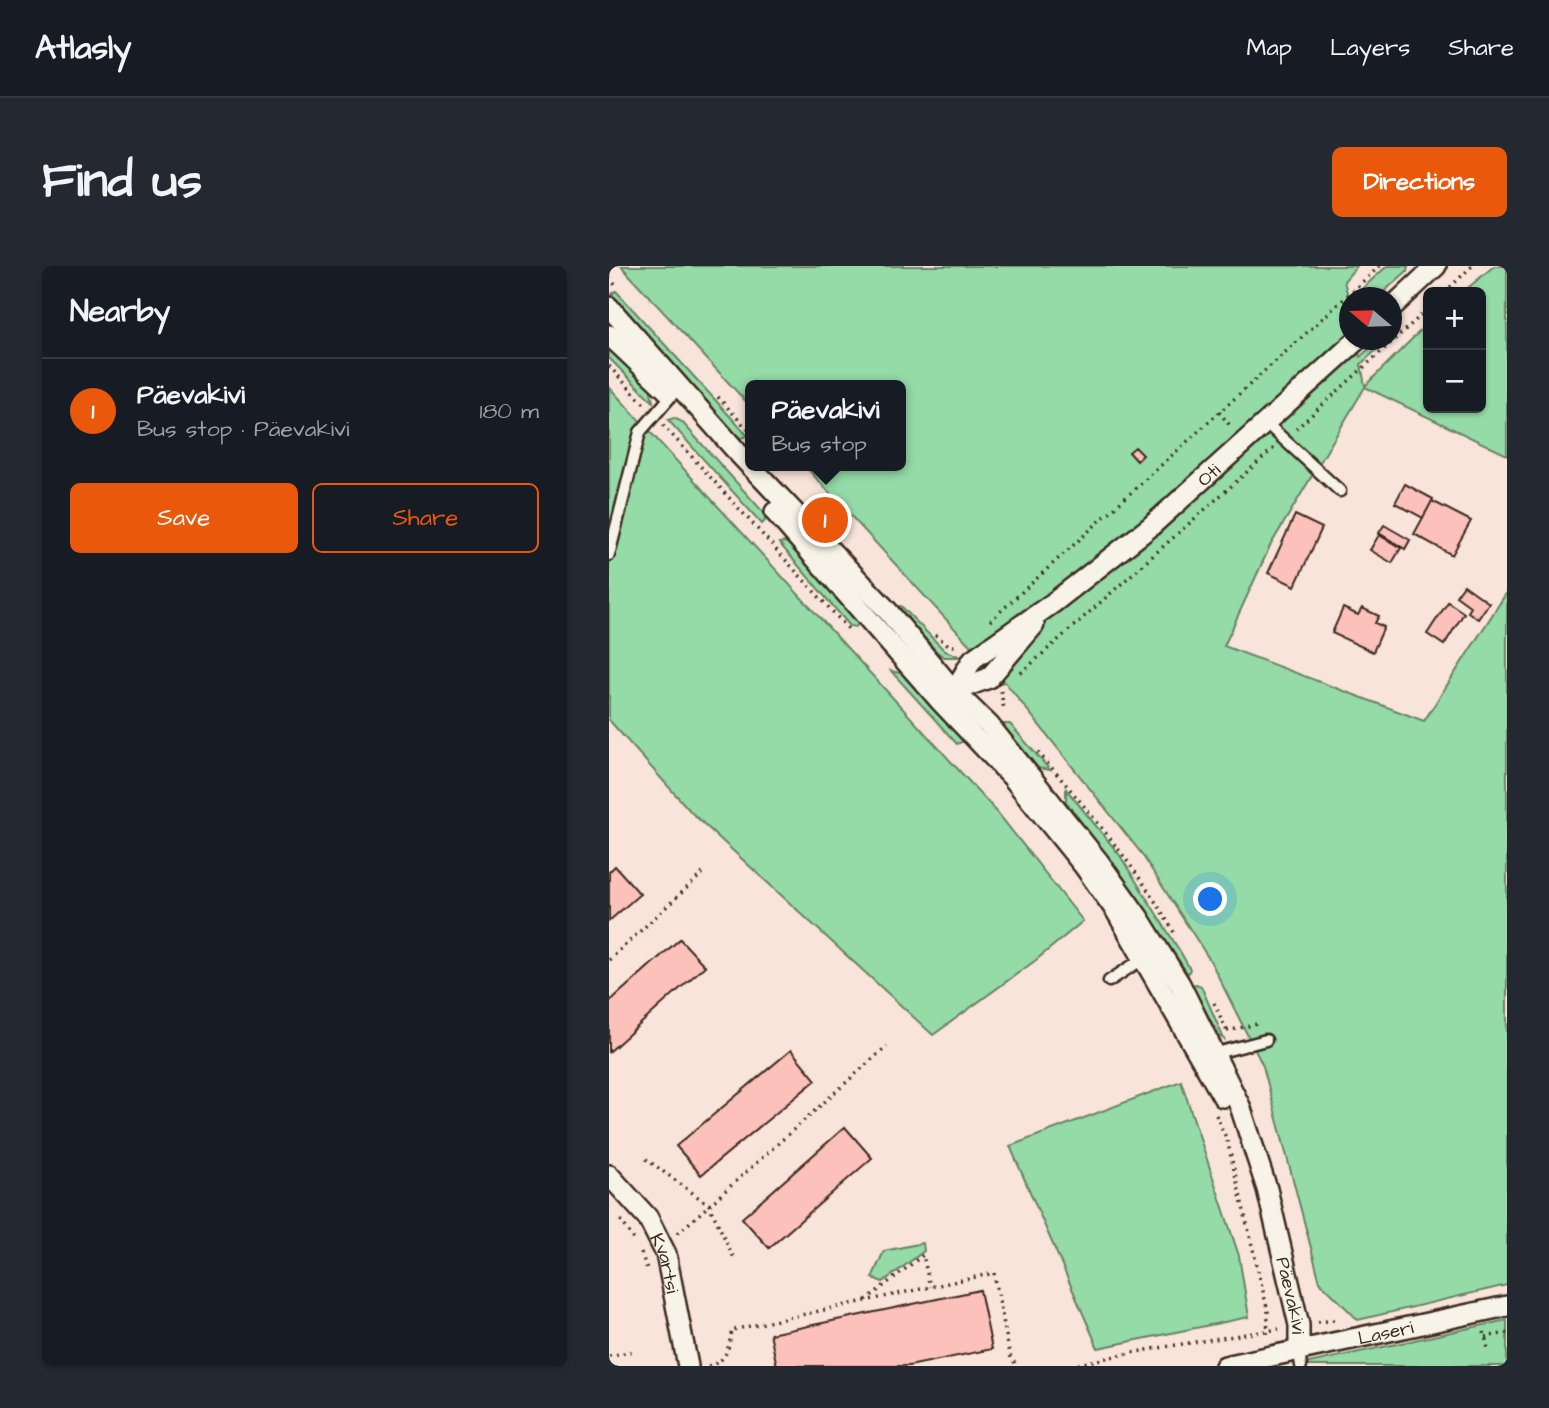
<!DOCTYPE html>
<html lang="en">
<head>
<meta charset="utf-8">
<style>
  body { margin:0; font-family:"Architects Daughter",sans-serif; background:#242831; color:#f1f3f6 }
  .controls { position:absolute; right:21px; top:21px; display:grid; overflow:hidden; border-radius:10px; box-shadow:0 2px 5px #0004 }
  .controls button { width:63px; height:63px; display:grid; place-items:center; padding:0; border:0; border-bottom:2px solid #363941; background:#171b24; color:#f1f3f6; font:35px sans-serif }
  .compass { position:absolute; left:730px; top:21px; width:63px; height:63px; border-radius:50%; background:#171b24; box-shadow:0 2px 5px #0004; rotate:289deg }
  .you { position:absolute; left:602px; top:634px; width:24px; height:24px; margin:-18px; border:5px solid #fff; border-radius:50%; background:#1a73e8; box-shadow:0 0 0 10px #1a73e833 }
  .badge { display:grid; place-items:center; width:46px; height:46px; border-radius:50%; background:#ea580c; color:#fff; font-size:23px; font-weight:700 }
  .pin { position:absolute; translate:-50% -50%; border:4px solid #fff; box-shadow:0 2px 7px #0006 }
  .popup { position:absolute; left:136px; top:114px; width:161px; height:91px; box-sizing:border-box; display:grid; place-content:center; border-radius:10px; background:#171b24; filter:drop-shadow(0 2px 5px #0005); font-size:23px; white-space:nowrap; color:#9ea1a6 }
  .popup b { font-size:26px; color:#f1f3f6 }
  .popup::after { content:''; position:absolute; left:50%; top:100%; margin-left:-14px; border:14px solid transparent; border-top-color:#171b24 }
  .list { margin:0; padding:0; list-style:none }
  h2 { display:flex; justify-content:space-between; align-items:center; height:91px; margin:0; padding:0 28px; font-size:30px }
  h2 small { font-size:23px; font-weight:400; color:#9ea1a6 }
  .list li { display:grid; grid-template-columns:46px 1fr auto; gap:21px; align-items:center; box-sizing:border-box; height:105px; padding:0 28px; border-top:2px solid #363941 }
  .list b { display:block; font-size:26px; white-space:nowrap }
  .list p { margin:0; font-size:23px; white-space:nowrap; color:#9ea1a6 }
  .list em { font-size:23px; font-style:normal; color:#9ea1a6 }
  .actions { display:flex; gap:14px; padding:21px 28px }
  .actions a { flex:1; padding:16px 0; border:2px solid #ea580c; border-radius:10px; text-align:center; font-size:24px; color:#ea580c }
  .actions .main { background:#ea580c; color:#fff }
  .map { position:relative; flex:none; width:898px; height:1100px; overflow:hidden; border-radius:10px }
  header { display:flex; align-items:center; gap:42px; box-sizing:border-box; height:98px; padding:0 35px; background:#171b24; border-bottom:2px solid #363941 }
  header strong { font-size:33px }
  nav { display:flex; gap:38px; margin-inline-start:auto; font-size:24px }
  .intro { display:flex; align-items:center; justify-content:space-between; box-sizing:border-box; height:168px; padding:0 42px }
  h1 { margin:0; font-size:49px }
  .button { padding:18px 32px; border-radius:10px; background:#ea580c; color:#fff; font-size:24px; font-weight:700 }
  main { display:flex; gap:42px; padding:0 42px }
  aside { flex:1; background:#171b24; border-radius:10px; box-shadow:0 2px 5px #0004 }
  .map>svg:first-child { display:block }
  .green { fill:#94dba8; stroke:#688263; stroke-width:2 }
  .building { fill:#fdc1bc; stroke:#3b2a1e; stroke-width:2 }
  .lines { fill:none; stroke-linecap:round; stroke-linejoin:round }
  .lane-casing { stroke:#3b2a1e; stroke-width:15 }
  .street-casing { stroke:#3b2a1e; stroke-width:24 }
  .path { stroke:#3b2a1e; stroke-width:3.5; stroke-dasharray:2 5; stroke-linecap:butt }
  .lane { stroke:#f7f3e8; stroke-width:10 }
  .street { stroke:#f7f3e8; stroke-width:19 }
  .labels { text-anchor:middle; stroke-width:6; stroke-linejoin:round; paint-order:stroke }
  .street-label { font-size:19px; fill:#3b2a1e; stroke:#f7f3e8 }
</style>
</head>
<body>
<header>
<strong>Atlasly</strong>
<nav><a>Map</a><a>Layers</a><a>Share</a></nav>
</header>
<div class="intro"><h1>Find us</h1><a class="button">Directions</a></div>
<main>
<aside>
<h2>Nearby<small></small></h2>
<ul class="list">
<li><span class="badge">1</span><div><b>Päevakivi</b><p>Bus stop · Päevakivi</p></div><em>180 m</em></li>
</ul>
<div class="actions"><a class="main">Save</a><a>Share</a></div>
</aside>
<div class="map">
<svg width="898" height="1100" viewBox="0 0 898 1100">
  <rect width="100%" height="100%" fill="#f9e4db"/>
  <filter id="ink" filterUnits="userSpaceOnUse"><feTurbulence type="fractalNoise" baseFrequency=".0143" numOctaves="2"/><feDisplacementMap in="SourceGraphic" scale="14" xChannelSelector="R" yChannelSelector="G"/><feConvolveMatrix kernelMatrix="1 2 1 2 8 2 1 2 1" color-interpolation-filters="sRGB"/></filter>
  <g filter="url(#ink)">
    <path class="green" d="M12,0H748L735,15L740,34V74H747L751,91L770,74H778L752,98L756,120L819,57V142H872V26H854L885,0H898V189L756,121L661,280L615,380L815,455L898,326V1019L749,1054L711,1016L654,800L602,696L532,587L396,416L391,417L393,414L196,200H291V119H141V140Z
      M778,0H799L798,5L769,31H744Z
      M7,25L139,170L131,172L122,165L3,28Z
      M0,80L41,120L44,136L0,92Z
      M0,121L388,546L474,655L427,694L324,769L83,547L0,454Z
      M65,152L73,156L155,247L156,255L153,258L59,154Z
      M176,276L182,279L249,357L247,361L241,360L170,277Z
      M292,340L336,385L352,391H335L328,386L288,342Z
      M282,405L295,408L355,475L348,478Z
      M393,458H401L441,504L429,502Z
      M457,523L510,588L572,687L581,703L579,708L514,611L457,536Z
      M587,718L592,720L615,773L609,769L583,719Z
      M572,815L630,990L640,1051L489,1082L401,880Z
      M314,977L315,985L274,1016L263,1012L275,985Z
      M898,1054V1100H686Z"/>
    <path class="building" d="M526,181L534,189L528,195L520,186Z
      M796,218L824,233L814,252L786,237Z
      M823,235L862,255L843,289L805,268Z
      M686,249L713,262L686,320L659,307Z
      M775,259L801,274L796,283L770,267Z
      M770,269L792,282L783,297L761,284Z
      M855,319L880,337L869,353L859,346L862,341L847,330Z
      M839,336L855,347L835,379L818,368Z
      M734,342L749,349L753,342L770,350L766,357L775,361L764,386L723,367Z
      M6,600L31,628L0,655V606Z
      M71,673L96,700L0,786V736Z
      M182,784L207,814L92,909L67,880Z
      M236,861L263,892L160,982L133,952Z
      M371,1024L383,1083L300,1100H168L161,1068Z"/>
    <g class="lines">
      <defs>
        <path id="lane" d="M657,157L731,225
          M0,289L31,166L63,129
          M500,715L535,692
          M604,788L657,774
          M690,1085L692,1100"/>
        <g id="street">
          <path id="s1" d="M0,41L131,189L277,343L345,425L380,459L490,596L530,652L571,718L631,840L658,923L690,1059V1085"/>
          <path d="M782,42L827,0"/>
          <path d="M0,69L60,126"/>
          <path d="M166,246L332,436L403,511L475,600L507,645L614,831"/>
          <path d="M345,425L380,412L425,359"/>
          <path id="s2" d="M336,432L345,425L364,393L444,337L541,261L748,74"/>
          <path id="s3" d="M0,909L39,952L57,988L79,1100"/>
          <path id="s4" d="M616,1100L898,1040"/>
        </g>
      </defs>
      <use href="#lane" class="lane-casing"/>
      <use href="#street" class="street-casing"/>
      <path class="path" d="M0,12L9,22
        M836,26L863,0
        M0,100L35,138
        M109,131L141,166
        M610,146L622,161
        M54,159L242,366
        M687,163L819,43
        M381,355L771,0
        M326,369L341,380H349
        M412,407L665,182
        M392,425L395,445
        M429,486C479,544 529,602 567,670
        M0,694L95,606
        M605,737L618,765
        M618,765L648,758
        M607,849L618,874L659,1046L658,1072
        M37,893L100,939L126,994
        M12,954L27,977
        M69,967L278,780
        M32,987L38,1003
        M257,1034L314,989L321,1021
        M709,1056L726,1054
        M875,1066L879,1082
        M876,1071L898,1067
        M0,1090L26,1085
        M99,1100C119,1095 119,1082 123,1064L385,1007L401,1090L408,1100
        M462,1100C531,1083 601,1074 670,1063"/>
      <use href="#lane" class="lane"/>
      <use href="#street" class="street"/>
    </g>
  </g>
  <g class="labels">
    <g class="street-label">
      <text dy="7" stroke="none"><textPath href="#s2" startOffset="348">Oti</textPath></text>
      <text dy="7" stroke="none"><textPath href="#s3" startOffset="107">Kvartsi</textPath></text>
      <text dy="7" stroke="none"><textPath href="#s1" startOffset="1220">Päevakivi</textPath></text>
      <text dy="7" stroke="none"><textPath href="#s4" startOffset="164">Laseri</textPath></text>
    </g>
  </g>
</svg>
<div class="controls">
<button>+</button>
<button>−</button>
</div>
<svg class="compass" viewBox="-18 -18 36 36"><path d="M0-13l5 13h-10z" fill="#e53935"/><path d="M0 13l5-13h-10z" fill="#9ea1a6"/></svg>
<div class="you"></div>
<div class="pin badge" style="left:216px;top:254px">1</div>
<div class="popup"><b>Päevakivi</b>Bus stop</div>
</div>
</main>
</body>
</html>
